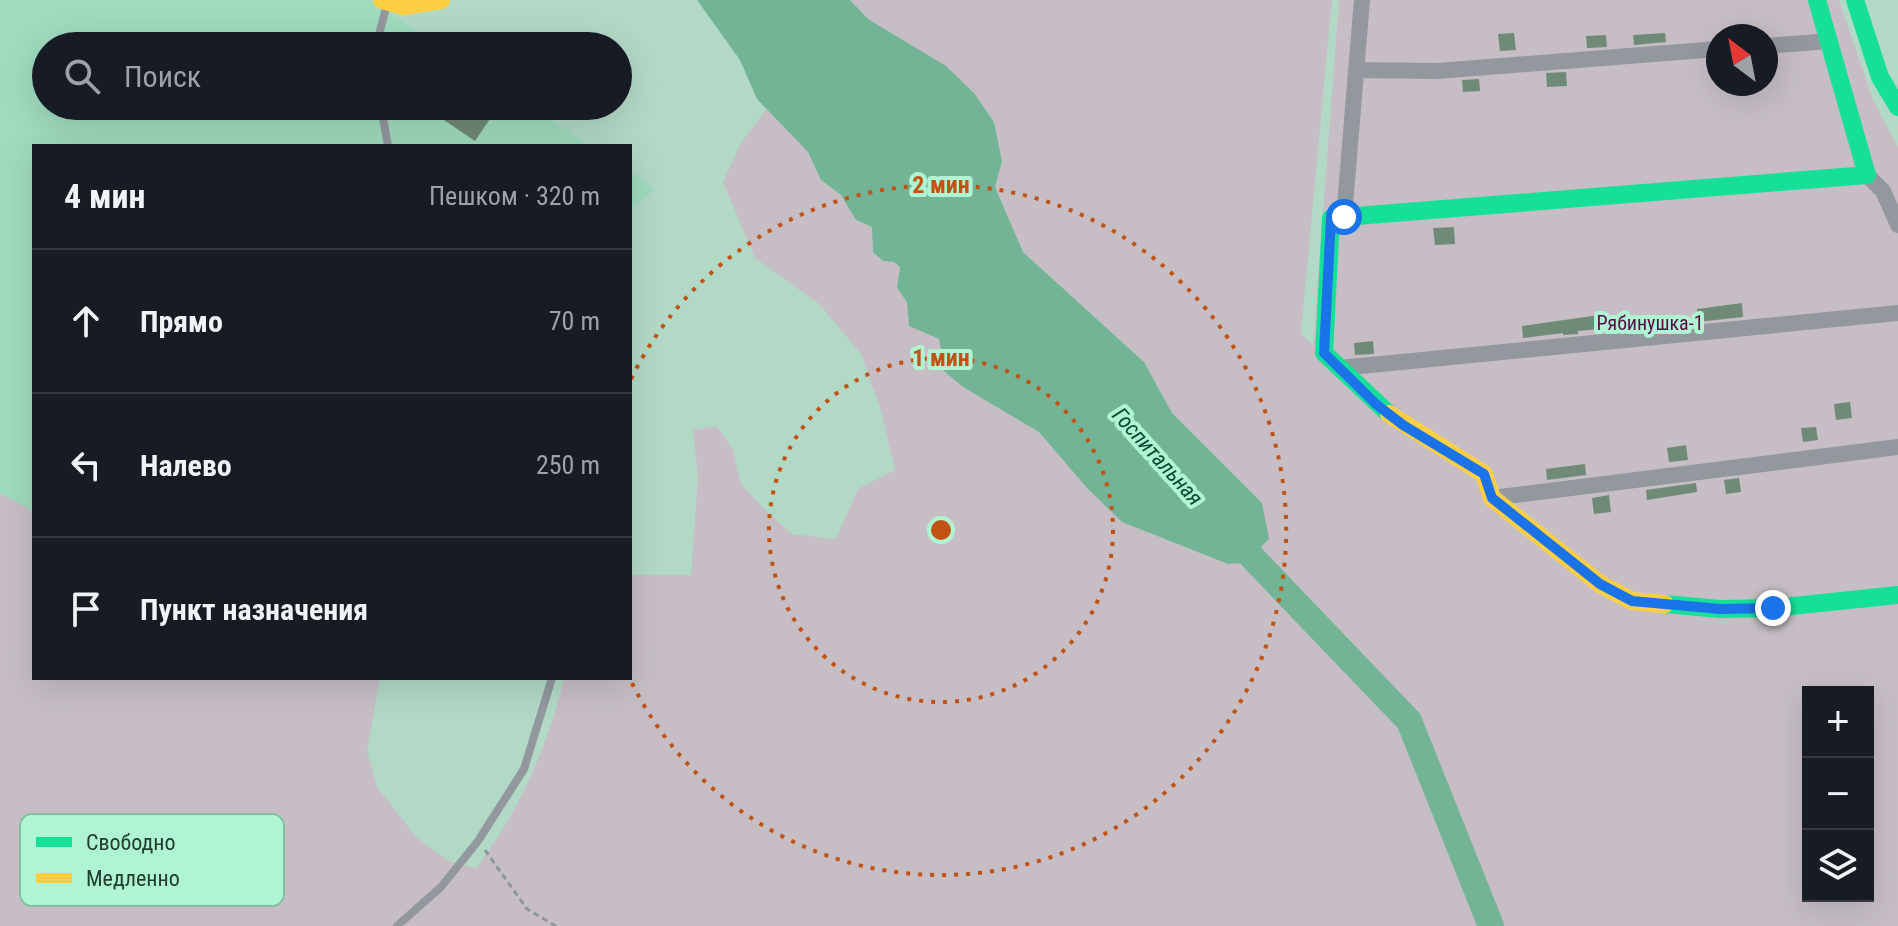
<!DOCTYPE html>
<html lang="ru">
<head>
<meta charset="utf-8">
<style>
  body { margin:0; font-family:"Roboto Condensed",sans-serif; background:#242831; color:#f1f3f6 }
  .controls { position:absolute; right:24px; bottom:24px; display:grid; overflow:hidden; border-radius:0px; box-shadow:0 8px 32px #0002 }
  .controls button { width:72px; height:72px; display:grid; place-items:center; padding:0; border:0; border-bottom:2px solid #363941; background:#171b24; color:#f1f3f6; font:40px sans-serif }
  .compass { position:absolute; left:1706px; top:24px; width:72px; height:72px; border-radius:50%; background:#171b24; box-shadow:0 8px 32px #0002; rotate:328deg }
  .stop { position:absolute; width:24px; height:24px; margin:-18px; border:6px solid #1a73e8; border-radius:50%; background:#fff }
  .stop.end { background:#1a73e8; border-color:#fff; box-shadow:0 2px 8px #0008 }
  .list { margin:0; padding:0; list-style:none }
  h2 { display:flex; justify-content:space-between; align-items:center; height:104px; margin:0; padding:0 32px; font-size:34px }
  h2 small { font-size:26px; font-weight:400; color:#9ea1a6 }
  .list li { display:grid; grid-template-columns:52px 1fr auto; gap:24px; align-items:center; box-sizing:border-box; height:144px; padding:0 32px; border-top:2px solid #363941 }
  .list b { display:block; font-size:30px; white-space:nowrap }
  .list em { font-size:26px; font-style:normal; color:#9ea1a6 }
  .icon { flex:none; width:44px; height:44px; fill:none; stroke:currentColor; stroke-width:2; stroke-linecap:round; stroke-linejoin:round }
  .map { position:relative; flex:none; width:1898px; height:926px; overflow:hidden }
  .search { position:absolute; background:#171b24; box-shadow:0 8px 32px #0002; left:32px; top:32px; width:600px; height:88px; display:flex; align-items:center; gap:20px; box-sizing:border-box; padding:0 28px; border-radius:44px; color:#9ea1a6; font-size:30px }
  .panel { position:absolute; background:#171b24; box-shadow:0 8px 32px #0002; left:32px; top:144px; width:600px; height:536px; border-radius:0px }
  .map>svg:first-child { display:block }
  .built { fill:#9fdbbe }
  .green { fill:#c6bec4; fill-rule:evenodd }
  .water { fill:#73b496 }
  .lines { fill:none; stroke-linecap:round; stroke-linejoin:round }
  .river { stroke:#73b496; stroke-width:26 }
  .building { fill:#708a78 }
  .path { stroke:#8d9999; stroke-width:3; stroke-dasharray:6 4; stroke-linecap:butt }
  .lane { stroke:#92989e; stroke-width:8 }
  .street { stroke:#92989e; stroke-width:16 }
  .fast { stroke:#16e098; stroke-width:18 }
  .slow { stroke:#ffcf43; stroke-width:18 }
  .route { stroke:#1a73e8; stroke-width:10 }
  .ring { fill:none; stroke:#c05313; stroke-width:4; stroke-dasharray:4 8 }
  .labels { text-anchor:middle; stroke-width:8; stroke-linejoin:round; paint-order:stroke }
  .park-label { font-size:20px; fill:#590b43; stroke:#b0f5d3 }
  .water-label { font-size:22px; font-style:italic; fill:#064830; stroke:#b0f5d3 }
  .key { fill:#b0f5d3; stroke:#85bea2; stroke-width:2 }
  .key-label { font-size:22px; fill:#203d2f }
  .centre { fill:#c05313; stroke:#b0f5d3; stroke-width:4 }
  .ring-label { font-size:24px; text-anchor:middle; font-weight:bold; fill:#c05313; stroke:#b0f5d3; stroke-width:8; stroke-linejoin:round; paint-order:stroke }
</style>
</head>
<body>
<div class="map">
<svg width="1898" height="926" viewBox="0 0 1898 926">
  <rect width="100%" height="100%" fill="#b2d9c6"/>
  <path class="built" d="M0,0H370L439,46H46V106H530L590,146H34V521L0,507Z
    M630,172L655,189L630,210Z"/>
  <path class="green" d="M850,0H1332L1301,333L1313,345L1339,0H1839L1873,100L1898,147V926H0V493L34,512V678H380L367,751L377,787L417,838L450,862L476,868C518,814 549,744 564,678H630V575H691L698,477L693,430L716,426L733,449L741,484L764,509L792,534L836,539L858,489L895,470L881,411L861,354L818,303L755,258L723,182L741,143L768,107L809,152L821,180L841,195L856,220L872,227L900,267L897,288L907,302L909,326L939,339L942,355L963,387L1039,432L1087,488L1122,522L1228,564L1262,503L1172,413L1144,362L1023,252L995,187L1002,161L994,122L974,93L946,66L868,19ZM1718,36H1766V84H1718ZM1808,692H1868V896H1808Z"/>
  <path class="water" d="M697,0H850L868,19L946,66L974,93L994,122L1002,161L995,187L1023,252L1144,362L1172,413L1262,503L1269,539L1245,563L1228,564L1122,522L1087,488L1039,432L963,387L938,366L942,355L939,339L909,326L907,302L897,288L900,267L894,262L883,261L873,252L872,227L856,220L841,195L821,180L808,152L757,99L740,60Z"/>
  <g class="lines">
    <path class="river" d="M1227,531L1409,721L1491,926"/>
  </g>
  <path class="building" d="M1514,33L1516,50L1500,51L1498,34Z
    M1665,33L1666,42L1634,45L1633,35Z
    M1606,35L1607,47L1587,48L1586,36Z
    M1566,72L1567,86L1547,87L1546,73Z
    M1479,79L1480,91L1463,92L1462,80Z
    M423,106H476L492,116L475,141Z
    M1454,227L1455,244L1435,245L1433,228Z
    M1742,303L1743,317L1698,322L1697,309Z
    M1599,315L1600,329L1578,331V334L1563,335V333L1523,338L1522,326Z
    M1373,341L1374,354L1355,355L1354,343Z
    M1850,402L1852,418L1836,420L1834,404Z
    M1816,427L1818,440L1803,442L1801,428Z
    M1686,445L1688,460L1669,462L1667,448Z
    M1585,464L1586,475L1547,480L1546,469Z
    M1739,478L1741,492L1726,494L1724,480Z
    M1696,483L1697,492L1647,500L1646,490Z
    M1609,495L1611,512L1594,514L1592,498Z"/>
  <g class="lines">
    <path class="path" d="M485,850L527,909L556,926"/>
    <path class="lane" d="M376,46L387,4
      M381,106L388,146
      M397,926L441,887L478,841L524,769L552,678"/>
    <path class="street" d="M1766,46L1829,41
      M1356,70L1437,71L1718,49
      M1867,175L1883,191L1898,225
      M1344,217L1362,0
      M1340,368L1898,313
      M1492,498L1898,447"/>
    <path class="fast" d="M1855,0L1880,77L1898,107
      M1389,414L1324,353L1331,218L1867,175L1817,0
      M1665,604L1720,609L1773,608L1898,595"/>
    <path class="slow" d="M382,0L404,6L441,0
      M1389,414L1484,474L1492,498L1600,584L1632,601L1665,604"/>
  </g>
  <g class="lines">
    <path class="route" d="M1344,217L1331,218L1324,353L1377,405L1403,425L1484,474L1492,498L1600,584L1632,601L1720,609L1773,608"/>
  </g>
  <g class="ring">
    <circle cx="941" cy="530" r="172"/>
    <path d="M631 379A345 345 0 1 1 630 679"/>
  </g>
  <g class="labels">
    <g class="park-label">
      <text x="1650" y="330">Рябинушка-1</text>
    </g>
    <g class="water-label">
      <text transform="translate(1158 456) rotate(48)" y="8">Госпитальная</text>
    </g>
  </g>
  <rect x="20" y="814" width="264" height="92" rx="12" class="key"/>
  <rect x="36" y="837" width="36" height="10" fill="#16e098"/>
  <rect x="36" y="873" width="36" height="10" fill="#ffcf43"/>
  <g class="key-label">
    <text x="86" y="850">Свободно</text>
    <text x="86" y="886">Медленно</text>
  </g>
  <circle cx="941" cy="530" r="12" class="centre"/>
  <g class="ring-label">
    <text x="941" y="193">2 мин</text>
    <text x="941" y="366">1 мин</text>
  </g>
</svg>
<div class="controls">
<button>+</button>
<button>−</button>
<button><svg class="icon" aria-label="layers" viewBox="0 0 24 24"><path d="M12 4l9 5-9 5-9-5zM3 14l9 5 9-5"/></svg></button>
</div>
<svg class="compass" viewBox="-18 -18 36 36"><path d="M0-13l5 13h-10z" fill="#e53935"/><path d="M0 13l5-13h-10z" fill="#9ea1a6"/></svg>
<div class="stop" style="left:1344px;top:217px"></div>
<div class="stop end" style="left:1773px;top:608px"></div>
<div class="search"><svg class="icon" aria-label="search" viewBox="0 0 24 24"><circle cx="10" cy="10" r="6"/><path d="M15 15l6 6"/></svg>Поиск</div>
<section class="panel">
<h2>4 мин<small>Пешком · 320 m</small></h2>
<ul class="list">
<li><svg class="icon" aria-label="ahead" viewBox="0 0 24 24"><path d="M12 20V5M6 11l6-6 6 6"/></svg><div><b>Прямо</b></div><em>70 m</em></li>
<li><svg class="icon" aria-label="left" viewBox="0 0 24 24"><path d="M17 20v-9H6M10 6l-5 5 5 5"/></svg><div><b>Налево</b></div><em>250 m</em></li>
<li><svg class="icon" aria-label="arrive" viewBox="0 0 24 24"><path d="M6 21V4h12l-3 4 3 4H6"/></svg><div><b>Пункт назначения</b></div></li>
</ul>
</section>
</div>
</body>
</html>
